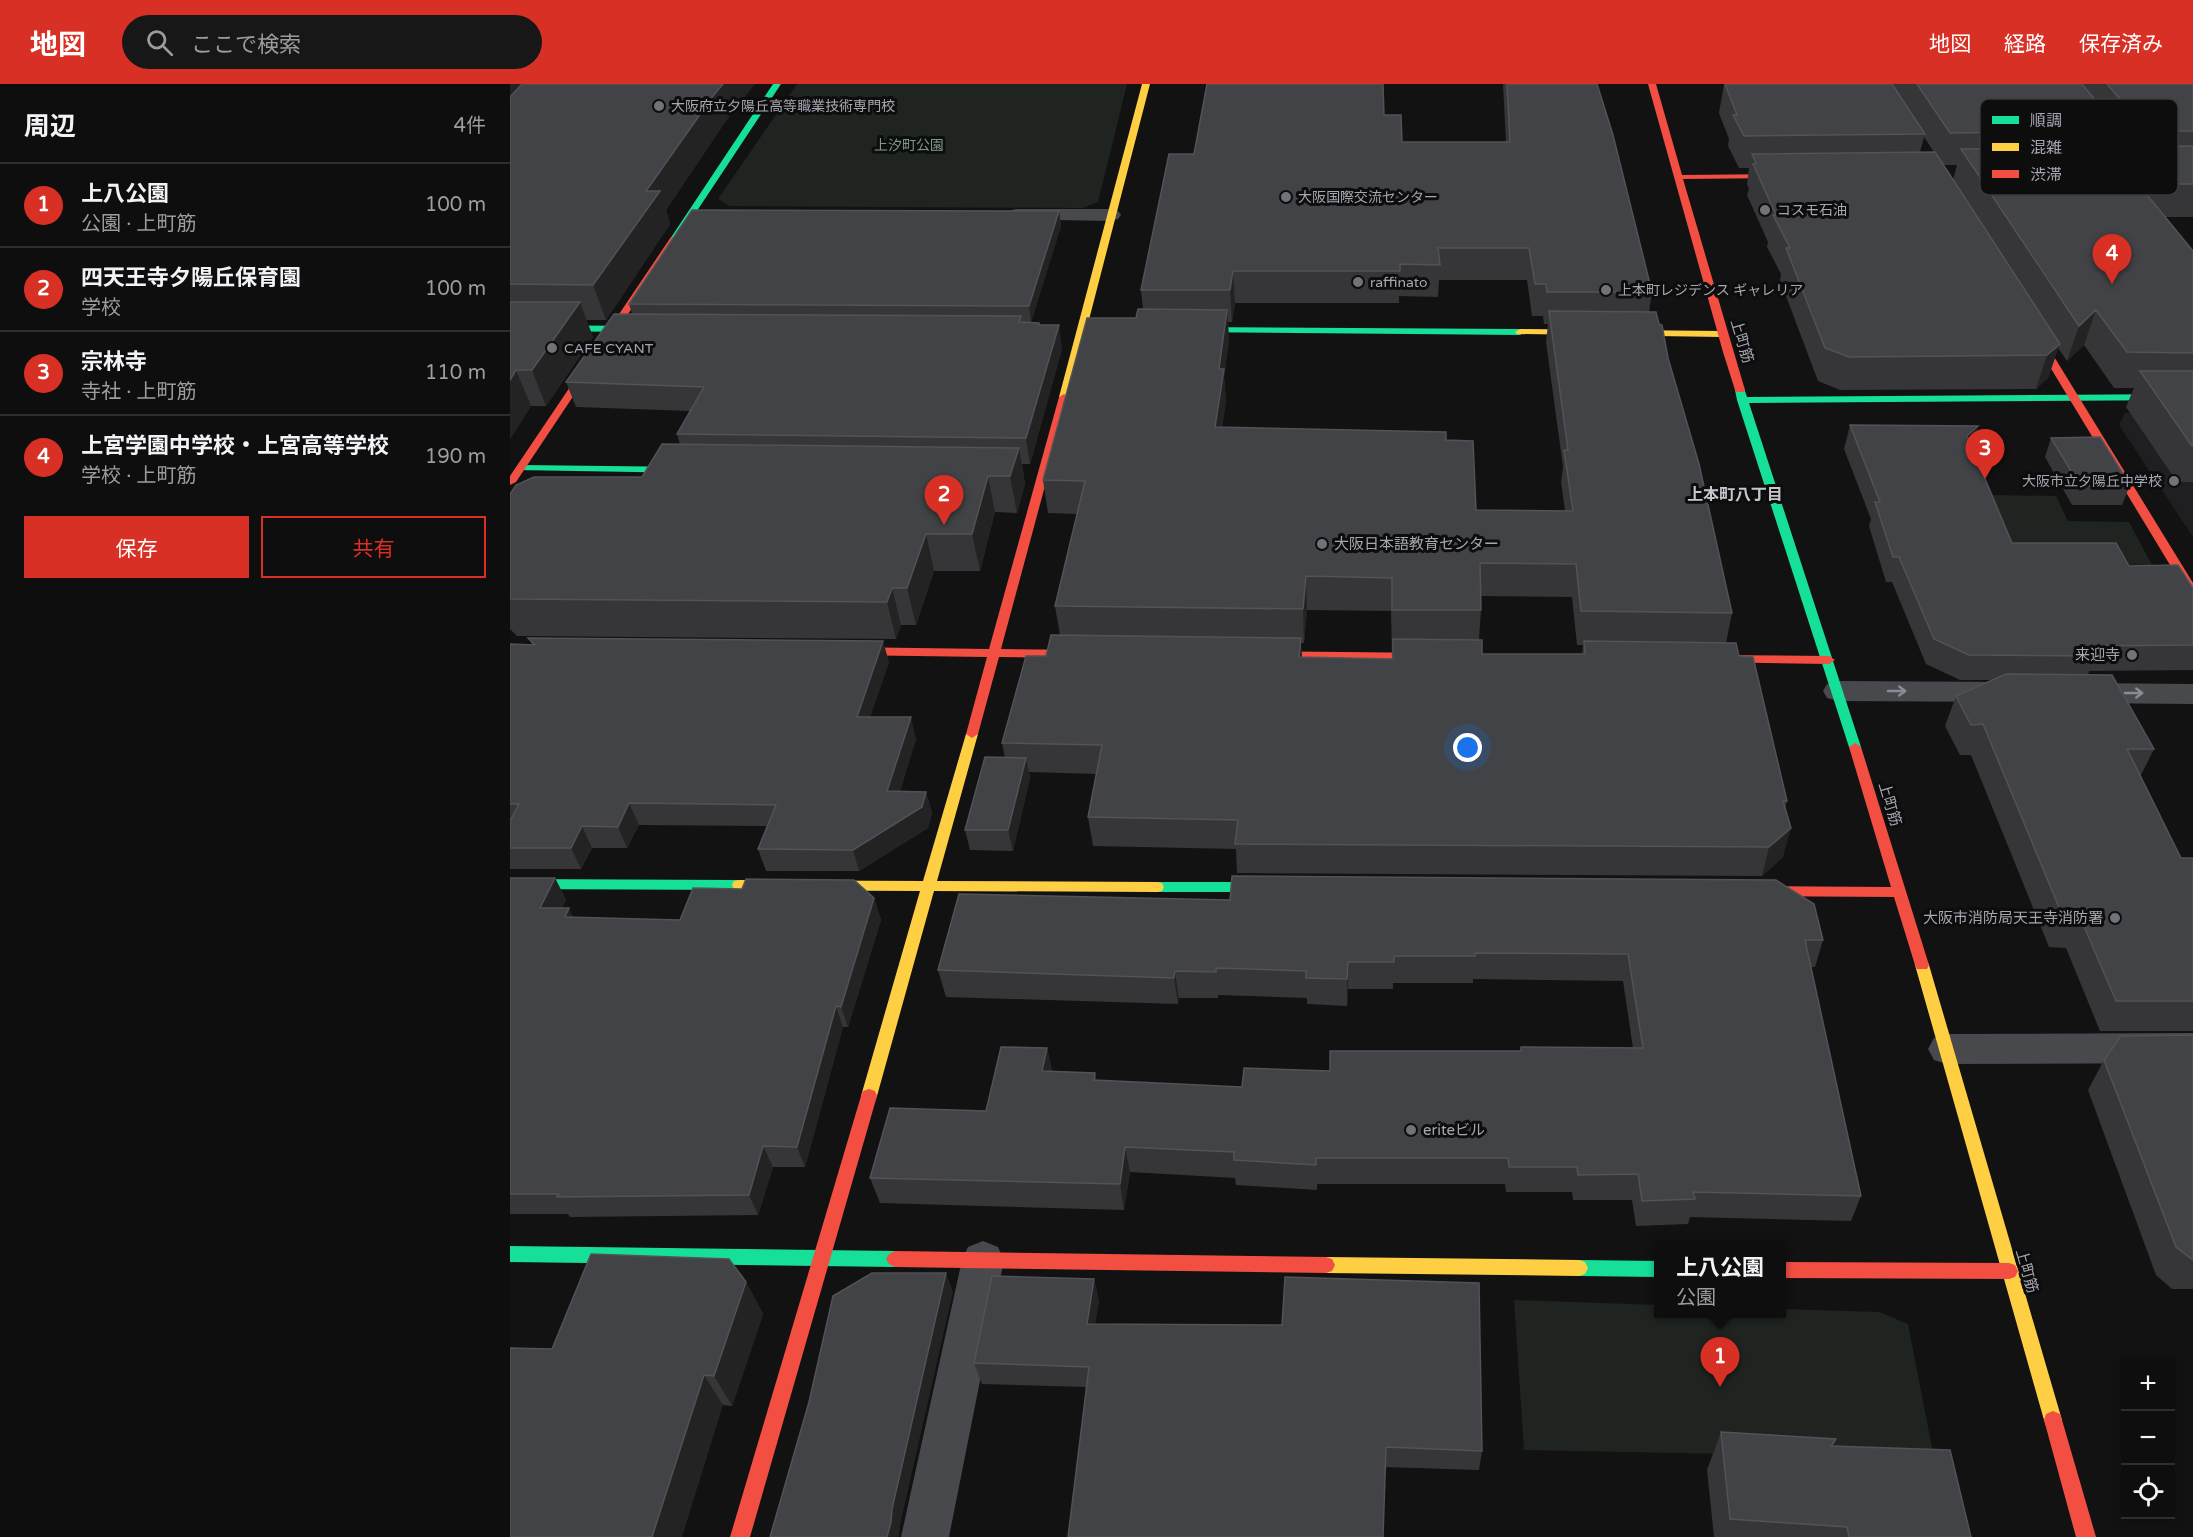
<!DOCTYPE html>
<html lang="ja">
<head>
<meta charset="utf-8">
<style>
  body { margin:0; font-family:"Varela Round","Noto Sans JP",sans-serif; background:#171717; color:#f1f3f6 }
  .controls { position:absolute; right:18px; bottom:18px; display:grid; overflow:hidden; border-radius:0px; box-shadow:0 3px 9px #0003 }
  .controls button { width:54px; height:54px; display:grid; place-items:center; padding:0; border:0; border-bottom:2px solid #2e2e2e; background:#0e0e0e; color:#f1f3f6; font:30px sans-serif }
  .you { position:absolute; left:958px; top:664px; width:21px; height:21px; margin:-15px; border:4px solid #fff; border-radius:50%; background:#1a73e8; box-shadow:0 0 0 9px #1a73e833 }
  .badge { display:grid; place-items:center; width:39px; height:39px; border-radius:50%; background:#d93025; color:#fff; font-size:20px; font-weight:700 }
  .pin { position:absolute; translate:-50% -50px; filter:drop-shadow(0 2px 3px #0008) }
  .pin::after { content:''; position:absolute; top:32px; width:21px; height:18px; background:inherit; clip-path:polygon(0 0,100% 0,50% 100%) }
  .popup { position:absolute; left:1144px; top:1156px; width:132px; height:78px; box-sizing:border-box; display:grid; place-content:center; border-radius:0px; background:#0e0e0e; filter:drop-shadow(0 2px 4px #0005); font-size:20px; white-space:nowrap; color:#9b9c9e }
  .popup b { font-size:22px; color:#f1f3f6 }
  .popup::after { content:''; position:absolute; left:50%; top:100%; margin-left:-12px; border:12px solid transparent; border-top-color:#0e0e0e }
  .list { margin:0; padding:0; list-style:none }
  h2 { display:flex; justify-content:space-between; align-items:center; height:78px; margin:0; padding:0 24px; font-size:26px }
  h2 small { font-size:20px; font-weight:400; color:#9b9c9e }
  .list li { display:grid; grid-template-columns:39px 1fr auto; gap:18px; align-items:center; box-sizing:border-box; height:84px; padding:0 24px; border-top:2px solid #2e2e2e }
  .list b { display:block; font-size:22px; white-space:nowrap }
  .list p { margin:0; font-size:20px; white-space:nowrap; color:#9b9c9e }
  .list em { font-size:20px; font-style:normal; color:#9b9c9e }
  .actions { display:flex; gap:12px; padding:18px 24px }
  .actions a { flex:1; padding:14px 0; border:2px solid #d93025; border-radius:0px; text-align:center; font-size:21px; color:#d93025 }
  .actions .main { background:#d93025; color:#fff }
  .icon { flex:none; width:33px; height:33px; fill:none; stroke:currentColor; stroke-width:2; stroke-linecap:round; stroke-linejoin:round }
  .map { position:relative; flex:none; width:1683px; height:1453px; overflow:hidden }
  header { display:flex; align-items:center; gap:36px; box-sizing:border-box; height:84px; padding:0 30px; background:#d93025; color:#fff }
  header strong { font-size:28px }
  nav { display:flex; gap:33px; margin-inline-start:auto; font-size:21px }
  .search { width:420px; height:54px; background:#171717; display:flex; align-items:center; gap:15px; box-sizing:border-box; padding:0 21px; border-radius:33px; color:#9b9c9e; font-size:22px }
  main { display:flex }
  aside { flex:1; background:#0e0e0e }
  .map>svg:first-child { display:block }
  .built { fill:#1f1f21 }
  .green { fill:#1f2420 }
  .lines { fill:none; stroke-linecap:round; stroke-linejoin:round }
  .street { fill:#48494c; fill-rule:evenodd }
  .fast { fill:#16e098; fill-rule:evenodd }
  .slow { fill:#ffcf43; fill-rule:evenodd }
  .jam { fill:#f24e42; fill-rule:evenodd }
  .wall { fill:#363639; fill-rule:evenodd }
  .shaded-wall { fill:#232324 }
  .building { fill:#424346; stroke:#525257; stroke-width:1.5 }
  .oneway { stroke:#898b93 }
  .poi-dot { fill:#72737a; stroke:#0d0d0e; stroke-width:2 }
  .labels { text-anchor:middle; stroke-width:6; stroke-linejoin:round; paint-order:stroke }
  .far-poi-label { font-size:14px; fill:#a5a7b2; stroke:#0d0d0e; text-anchor:start }
  .far-park-label { font-size:14px; fill:#7e9b83; stroke:#0d0d0e }
  .street-label { font-size:15px; fill:#a5a7b2; stroke:#0d0d0e }
  .poi-label { font-size:15px; fill:#a5a7b2; stroke:#0d0d0e; text-anchor:start }
  .neighbourhood-label { font-size:16px; font-weight:bold; fill:#c5c7cf; stroke:#0d0d0e }
  .key { fill:#0d0d0e; stroke:#3b3b3f; stroke-width:1.5 }
  .key-label { font-size:16px; fill:#a5a7b2 }
</style>
</head>
<body>
<header>
<strong>地図</strong>
<div class="search"><svg class="icon" aria-label="search" viewBox="0 0 24 24"><circle cx="10" cy="10" r="6"/><path d="M15 15l6 6"/></svg>ここで検索</div>
<nav><a>地図</a><a>経路</a><a>保存済み</a></nav>
</header>
<main>
<aside>
<h2>周辺<small>4件</small></h2>
<ul class="list">
<li><span class="badge">1</span><div><b>上八公園</b><p>公園 · 上町筋</p></div><em>100 m</em></li>
<li><span class="badge">2</span><div><b>四天王寺夕陽丘保育園</b><p>学校</p></div><em>100 m</em></li>
<li><span class="badge">3</span><div><b>宗林寺</b><p>寺社 · 上町筋</p></div><em>110 m</em></li>
<li><span class="badge">4</span><div><b>上宮学園中学校・上宮高等学校</b><p>学校 · 上町筋</p></div><em>190 m</em></li>
</ul>
<div class="actions"><a class="main">保存</a><a>共有</a></div>
</aside>
<div class="map">
<svg width="1683" height="1453" viewBox="0 0 1683 1453">
  <rect width="100%" height="100%" fill="#121213"/>
  <path class="built" d="M1615,329H1683V453L1609,341Z"/>
  <path class="green" d="M287,0H617L588,118L573,124L219,122L208,115Z
    M1427,410L1546,412L1558,437L1619,438L1642,481L1501,479Z
    M1004,1216L1148,1221V1230H1272V1225L1369,1228L1398,1240L1424,1374L1014,1366Z"/>
  <g class="lines">
    <path class="street" d="M506,125H601L608,127L611,131L608,135L601,137L499,135L496,131L499,127Z
      M1328,597L1500,598L1511,601L1515,608L1511,615L1500,618L1328,617L1317,614L1313,607L1317,600Z
      M1567,599L1683,600V620L1567,619L1556,616L1552,609L1556,602Z
      M1683,949V979L1437,980L1424,976L1418,965L1424,954L1437,950Z
      M473,1157L488,1163L494,1176L439,1453H391L452,1176L458,1163Z"/>
    <path class="fast" d="M263,0H271L167,157H161L160,155Z
      M0,241L139,242L144,245L139,248L0,247Z
      M674,243L1010,245L1015,248L1010,251L671,248L669,246Z
      M1230,303L1234,304L1237,313L1683,310V316L1239,319L1351,663L1345,667L1339,663L1227,316L1225,306Z
      M11,381L183,383L188,386L183,389L7,386V382Z
      M0,795L229,796L234,797L236,801L234,805L229,806L0,805Z
      M647,798H766L771,799L773,803L771,807L766,808H647L642,807L640,803L642,799Z
      M0,1162L385,1167L391,1170L394,1175L391,1180L385,1183L0,1178Z
      M1069,1176L1148,1177V1193L1069,1192L1063,1190L1060,1184L1063,1178Z"/>
    <path class="slow" d="M632,0H640L559,313L558,315H550L549,313Z
      M1010,245L1212,247L1217,250L1212,253L1007,250L1005,248Z
      M462,646L468,650L427,797L647,798L652,799L654,803L652,807L647,808L424,807L367,1012L365,1017L359,1019L353,1017L351,1012L410,807L229,806L224,805L222,801L224,797L229,796L413,797L456,650Z
      M1412,875L1417,877L1419,881L1552,1336L1550,1342L1543,1345L1536,1342L1534,1336L1405,881L1407,877Z
      M816,1173L1069,1176L1075,1178L1078,1184L1075,1190L1069,1192L816,1189L810,1187L807,1181L810,1175Z"/>
    <path class="jam" d="M1138,0H1146L1172,91L1282,90L1286,92L1282,94L1173,95L1235,306L1234,308H1226L1225,306L1213,268Z
      M161,153L168,155L6,398L0,401V392Z
      M1519,237L1524,240L1683,499V513L1677,509L1514,240Z
      M554,310L559,313L491,565L580,566L586,570L580,574L489,573L468,650L462,654L456,650L477,573L332,571L326,567L332,563L479,565L549,313Z
      M746,567L928,569L934,573L928,577L742,574L740,571L742,568Z
      M1199,571L1319,572L1325,576L1319,580L1195,578L1193,575Z
      M1345,659L1351,663L1419,881L1417,885H1407L1405,881L1384,813L1241,812L1236,811L1234,807L1236,803L1241,802L1381,803L1339,663Z
      M359,1005L365,1007L367,1012L240,1453H220L351,1012L353,1007Z
      M385,1167L816,1173L822,1175L825,1181L822,1187L816,1189L385,1183L379,1180L376,1175L379,1170Z
      M1272,1178L1499,1179L1505,1181L1508,1187L1505,1193L1499,1195L1272,1194Z
      M1543,1327L1550,1330L1552,1336L1586,1453H1566L1534,1336L1536,1330Z"/>
  </g>
  <path class="wall" d="M0,0L211,44L156,126L160,140L96,236H76L83,253L36,322H21L0,355Z
    M993,0H1087L1142,208L1139,228L1149,240L1158,274L1222,529L1216,559L1229,572L1277,717L1275,724L1273,773L1252,792L727,789L726,765L583,762L578,733L587,690L519,688L520,694L503,767L460,766L455,746L495,674L492,659L536,572L550,551L545,522L567,430L538,429L533,396L626,234L633,225L631,206L684,70L874,31L892,58H996ZM929,196H1017L1022,232H1033L1034,240H1038L1036,258L1053,383L1051,398L1055,427L966,426L936,356L712,343L716,317L714,293L719,257L718,238H722L725,219H889V212L928,213ZM971,512L1062,513L1067,561H1073L1072,570H972L969,556L971,526ZM797,526L881,527L882,575L792,573L791,559H794Z
    M1214,0H1683V133H1654L1683,167V398H1667L1616,323L1624,304H1604L1574,261L1557,277L1548,264L1538,294L1526,305L1330,306L1308,297L1270,196L1271,190L1257,163L1258,158L1237,111L1239,105L1237,100L1239,84H1229L1218,62L1219,55L1209,29ZM1414,53L1424,68H1410ZM1608,56L1614,63H1606ZM1433,81H1447L1443,96Z
    M549,127L551,142L521,238H512L529,239L530,241L552,265L520,380H512L515,400L507,429L485,428L470,487H424L406,541H391L386,555L7,552L0,545V410L132,393L170,360L167,350L180,327L66,323L56,298L122,230L119,220Z
    M1340,341L1468,342L1461,363L1502,459L1619,482L1683,504V586L1579,587L1578,591L1644,665L1630,693L1671,774H1683V947H1590L1556,864L1539,863L1461,671H1450L1435,642L1446,612L1482,596H1450L1416,580L1382,498H1376L1359,442L1361,435L1334,365Z
    M1541,354L1620,401L1612,421H1562L1535,373Z
    M18,554L379,578L360,633L406,655L390,707L416,708L422,729L418,744L349,787H256L248,765L257,742L129,741L117,764H82L71,785H0V560H22Z
    M0,794H45L56,816L52,824L63,833L170,836L364,814L371,836L338,943H333L295,1083H263L248,1131L60,1133L58,1130H0Z
    M449,810L1313,856L1305,883H1301L1351,1112L1341,1137L1180,1133L1178,1140L1126,1142L1122,1116H1063L1062,1108H996L995,1100H807V1106L726,1101L725,1094L620,1088L614,1126L370,1119L360,1094L476,1027L537,964L542,987L585,989L586,996L732,1003L820,987L1010,967L1011,963L1123,964L1113,897L963,895V899H883V905H838L837,922L797,920V914L708,911V914H669L668,920L436,913L428,886Z
    M1683,951V1205H1662L1646,1191L1578,1006L1594,976Z
    M584,1195L589,1217L585,1240L972,1367L969,1386L875,1383L576,1303L472,1300L464,1279Z
    M236,1198L253,1230L222,1322L213,1321L42,1265Z
    M1211,1348L1326,1355L1323,1362L1461,1453H1204L1197,1386Z"/>
  <path class="shaded-wall" d="M0,0H25L0,28Z
    M213,0H245L211,44L156,126L160,140L96,236L83,201L136,107L203,12Z
    M549,127L551,142L521,238L519,222Z
    M723,187L725,219L722,238L720,206Z
    M70,218L83,253L36,322L22,286Z
    M717,226L719,257L714,293L716,317L707,376L705,343L709,285Z
    M1586,226L1574,261L1557,277L1569,242Z
    M549,241L552,265L520,380L516,354Z
    M1550,260L1538,294L1526,305L1537,271Z
    M6,286L21,322L0,355V296Z
    M1468,342L1460,365L1457,352Z
    M509,364L515,400L507,429L500,392Z
    M478,392L485,428L470,487L462,450Z
    M416,450L424,487L406,541L397,504Z
    M796,492L797,526L794,559L793,525Z
    M382,504L391,541L386,555L377,518Z
    M791,554L792,582L789,573Z
    M373,557L379,578L353,654L347,633Z
    M401,633L406,655L383,728L377,707Z
    M516,674L520,694L503,767L498,746Z
    M416,708L422,729L418,744L349,787L343,766Z
    M119,719L129,741L117,764L108,743Z
    M72,742L82,764L71,785L61,764Z
    M1281,744L1273,773L1252,792L1259,763Z
    M45,794L56,816L41,845L30,824Z
    M364,814L371,836L338,943L331,923Z
    M59,824L69,845L55,833Z
    M838,878V905L837,922V895Z
    M665,887L669,914L668,920L664,894Z
    M326,922L333,943L295,1083L287,1063Z
    M537,964L542,990L532,987Z
    M253,1062L263,1083L248,1131L239,1111Z
    M615,1063L620,1088L614,1126L610,1100Z
    M436,1189L443,1208L390,1441L389,1453H377L382,1425Z
    M584,1195L589,1217L582,1261L577,1240Z
    M236,1198L253,1230L222,1322L204,1292Z
    M194,1291L213,1321L172,1453H142Z"/>
  <path class="building" d="M12,0H213L203,12L136,107H150L83,201L0,200V13Z
    M697,0H873L874,31H891L892,58H1000L997,0H1087L1103,51L1142,208H1037L1036,200H1025L1019,164H928L930,181L890,180V187H723L720,206H631L659,70H684Z
    M1215,0H1382L1415,50L1234,52L1223,31H1227Z
    M1407,0H1572L1611,47L1440,49Z
    M1597,0H1683V47H1637Z
    M1683,62V100H1628L1683,167V269L1617,268L1586,226L1569,242L1451,65Z
    M1425,68L1550,260L1537,271L1339,273L1315,264L1276,164H1280L1263,131H1266L1243,80L1246,79L1242,70Z
    M182,126L549,127L519,222L119,220Z
    M0,218H70L22,286H6L0,296Z
    M628,225L717,226L709,285H714L705,343L936,348V356L963,357L966,426L1063,427L1054,366H1058L1039,227L1146,228L1149,240L1152,241L1158,274L1189,380L1222,529L1071,527L1066,480L970,479L971,526H882V494L796,492L793,525L545,522L575,397L533,396L577,234H626Z
    M104,230L511,232L509,238L529,239V241H549L516,354L167,350L194,303L56,298Z
    M1630,287H1683V362H1682Z
    M1340,341L1468,342L1457,352L1502,459H1606L1619,482L1668,481L1683,504V561L1581,562L1586,572L1459,571L1424,555L1389,473H1383L1365,418H1370Z
    M1590,353L1620,401L1570,402L1541,354Z
    M152,360L509,364L500,392H478L462,450H416L397,504H382L377,518L0,515V410L6,401L24,393H132Z
    M541,551L791,554L789,573L883,575V555L972,556V570H1075L1074,557L1226,559L1229,572L1243,573L1277,717H1273L1281,744L1259,763L725,760L728,736L578,733L592,661L492,659L516,572H536Z
    M18,554L373,557L347,633H401L377,707L416,708L412,723L343,766L248,765L266,721L119,719L108,743L72,742L61,764H0V737L9,720H0V560L25,561Z
    M1496,590L1602,591L1644,665H1617L1671,774H1683V917H1606L1570,833H1553L1473,640L1461,641L1446,612Z
    M475,673L516,674L498,746H455Z
    M722,792L1266,796L1304,820L1313,856H1295L1351,1112L1183,1108L1185,1115L1132,1117L1128,1090L1068,1091L1067,1083H999L998,1074H806V1081L724,1076V1068L615,1063L610,1100L360,1094L380,1024L476,1027L491,963L537,964L532,987L585,989L584,996L732,1003L734,984L820,987V967H1011V963L1133,964L1118,870L965,869V872H884V878H838L837,895L796,894V887L706,884V888L665,887L664,894L428,886L449,810L720,816Z
    M0,794H45L30,824H59L55,833L170,836L183,804L232,805L236,795L344,796L364,814L331,923L326,922L287,1063L253,1062L239,1111L47,1113L49,1110H0Z
    M1683,951V1176L1666,1163L1594,976L1611,952Z
    M81,1170L219,1175L236,1198L204,1292L194,1291L142,1453H0V1264L42,1265Z
    M362,1189H436L382,1425L381,1438L377,1453H260L299,1318L323,1212Z
    M482,1192L584,1195L577,1240L772,1241L775,1193L969,1199L972,1367L876,1363L873,1453H558L579,1283L464,1279Z
    M1211,1348L1326,1355L1321,1362L1440,1366L1461,1453H1339L1337,1443L1220,1435Z"/>
  <defs><path id="oneway-shaft" d="M-6 0H5M1.5-3L5.5 0L1.5 3" fill="none" stroke-width="1.6" stroke-linecap="round" stroke-linejoin="round" transform="scale(1.5)"/></defs>
  <g class="oneway">
    <use href="#oneway-shaft" transform="translate(1387 607)"/>
    <use href="#oneway-shaft" transform="translate(1624 609)"/>
  </g>
  <g class="poi-dot">
    <circle cx="149" cy="22" r="6"/>
    <circle cx="776" cy="113" r="6"/>
    <circle cx="1255" cy="126" r="6"/>
    <circle cx="848" cy="198" r="6"/>
    <circle cx="1096" cy="206" r="6"/>
    <circle cx="42" cy="264" r="6"/>
    <circle cx="1664" cy="397" r="6"/>
    <circle cx="812" cy="460" r="6"/>
    <circle cx="1622" cy="571" r="6"/>
    <circle cx="1605" cy="834" r="6"/>
    <circle cx="901" cy="1046" r="6"/>
  </g>
  <g class="labels">
    <g class="far-poi-label">
      <text x="161" y="27">大阪府立夕陽丘高等職業技術専門校</text>
      <text x="788" y="118">大阪国際交流センター</text>
      <text x="1267" y="131">コスモ石油</text>
      <text x="860" y="203">raffinato</text>
      <text x="1108" y="211">上本町レジデンス ギャレリア</text>
      <text x="54" y="269">CAFE CYANT</text>
      <text x="1652" y="402" text-anchor="end">大阪市立夕陽丘中学校</text>
    </g>
    <g class="far-park-label">
      <text x="399" y="66">上汐町公園</text>
    </g>
    <g class="street-label">
      <text transform="translate(1232 257) rotate(73)" y="5">上町筋</text>
      <text transform="translate(1380 720) rotate(73)" y="5">上町筋</text>
      <text transform="translate(1517 1187) rotate(74)" y="5">上町筋</text>
    </g>
    <g class="poi-label">
      <text x="824" y="465">大阪日本語教育センター</text>
      <text x="1610" y="576" text-anchor="end">来迎寺</text>
      <text x="1593" y="839" text-anchor="end">大阪市消防局天王寺消防署</text>
      <text x="913" y="1051">eriteビル</text>
    </g>
    <g class="neighbourhood-label">
      <text x="1225" y="416">上本町八丁目</text>
    </g>
  </g>
  <rect x="1470" y="15" width="198" height="96" rx="9" class="key"/>
  <rect x="1482" y="32" width="27" height="8" fill="#16e098"/>
  <rect x="1482" y="59" width="27" height="8" fill="#ffcf43"/>
  <rect x="1482" y="86" width="27" height="8" fill="#f24e42"/>
  <g class="key-label">
    <text x="1520" y="42">順調</text>
    <text x="1520" y="69">混雑</text>
    <text x="1520" y="96">渋滞</text>
  </g>
</svg>
<div class="controls">
<button>+</button>
<button>−</button>
<button><svg class="icon" aria-label="locate" viewBox="0 0 24 24"><circle cx="12" cy="12" r="6"/><path d="M12 2v4M12 18v4M2 12h4M18 12h4"/></svg></button>
</div>
<div class="you"></div>
<div class="pin badge" style="left:1210px;top:1303px">1</div>
<div class="popup"><b>上八公園</b>公園</div>
<div class="pin badge" style="left:434px;top:441px">2</div>
<div class="pin badge" style="left:1475px;top:395px">3</div>
<div class="pin badge" style="left:1602px;top:200px">4</div>
</div>
</main>
</body>
</html>
